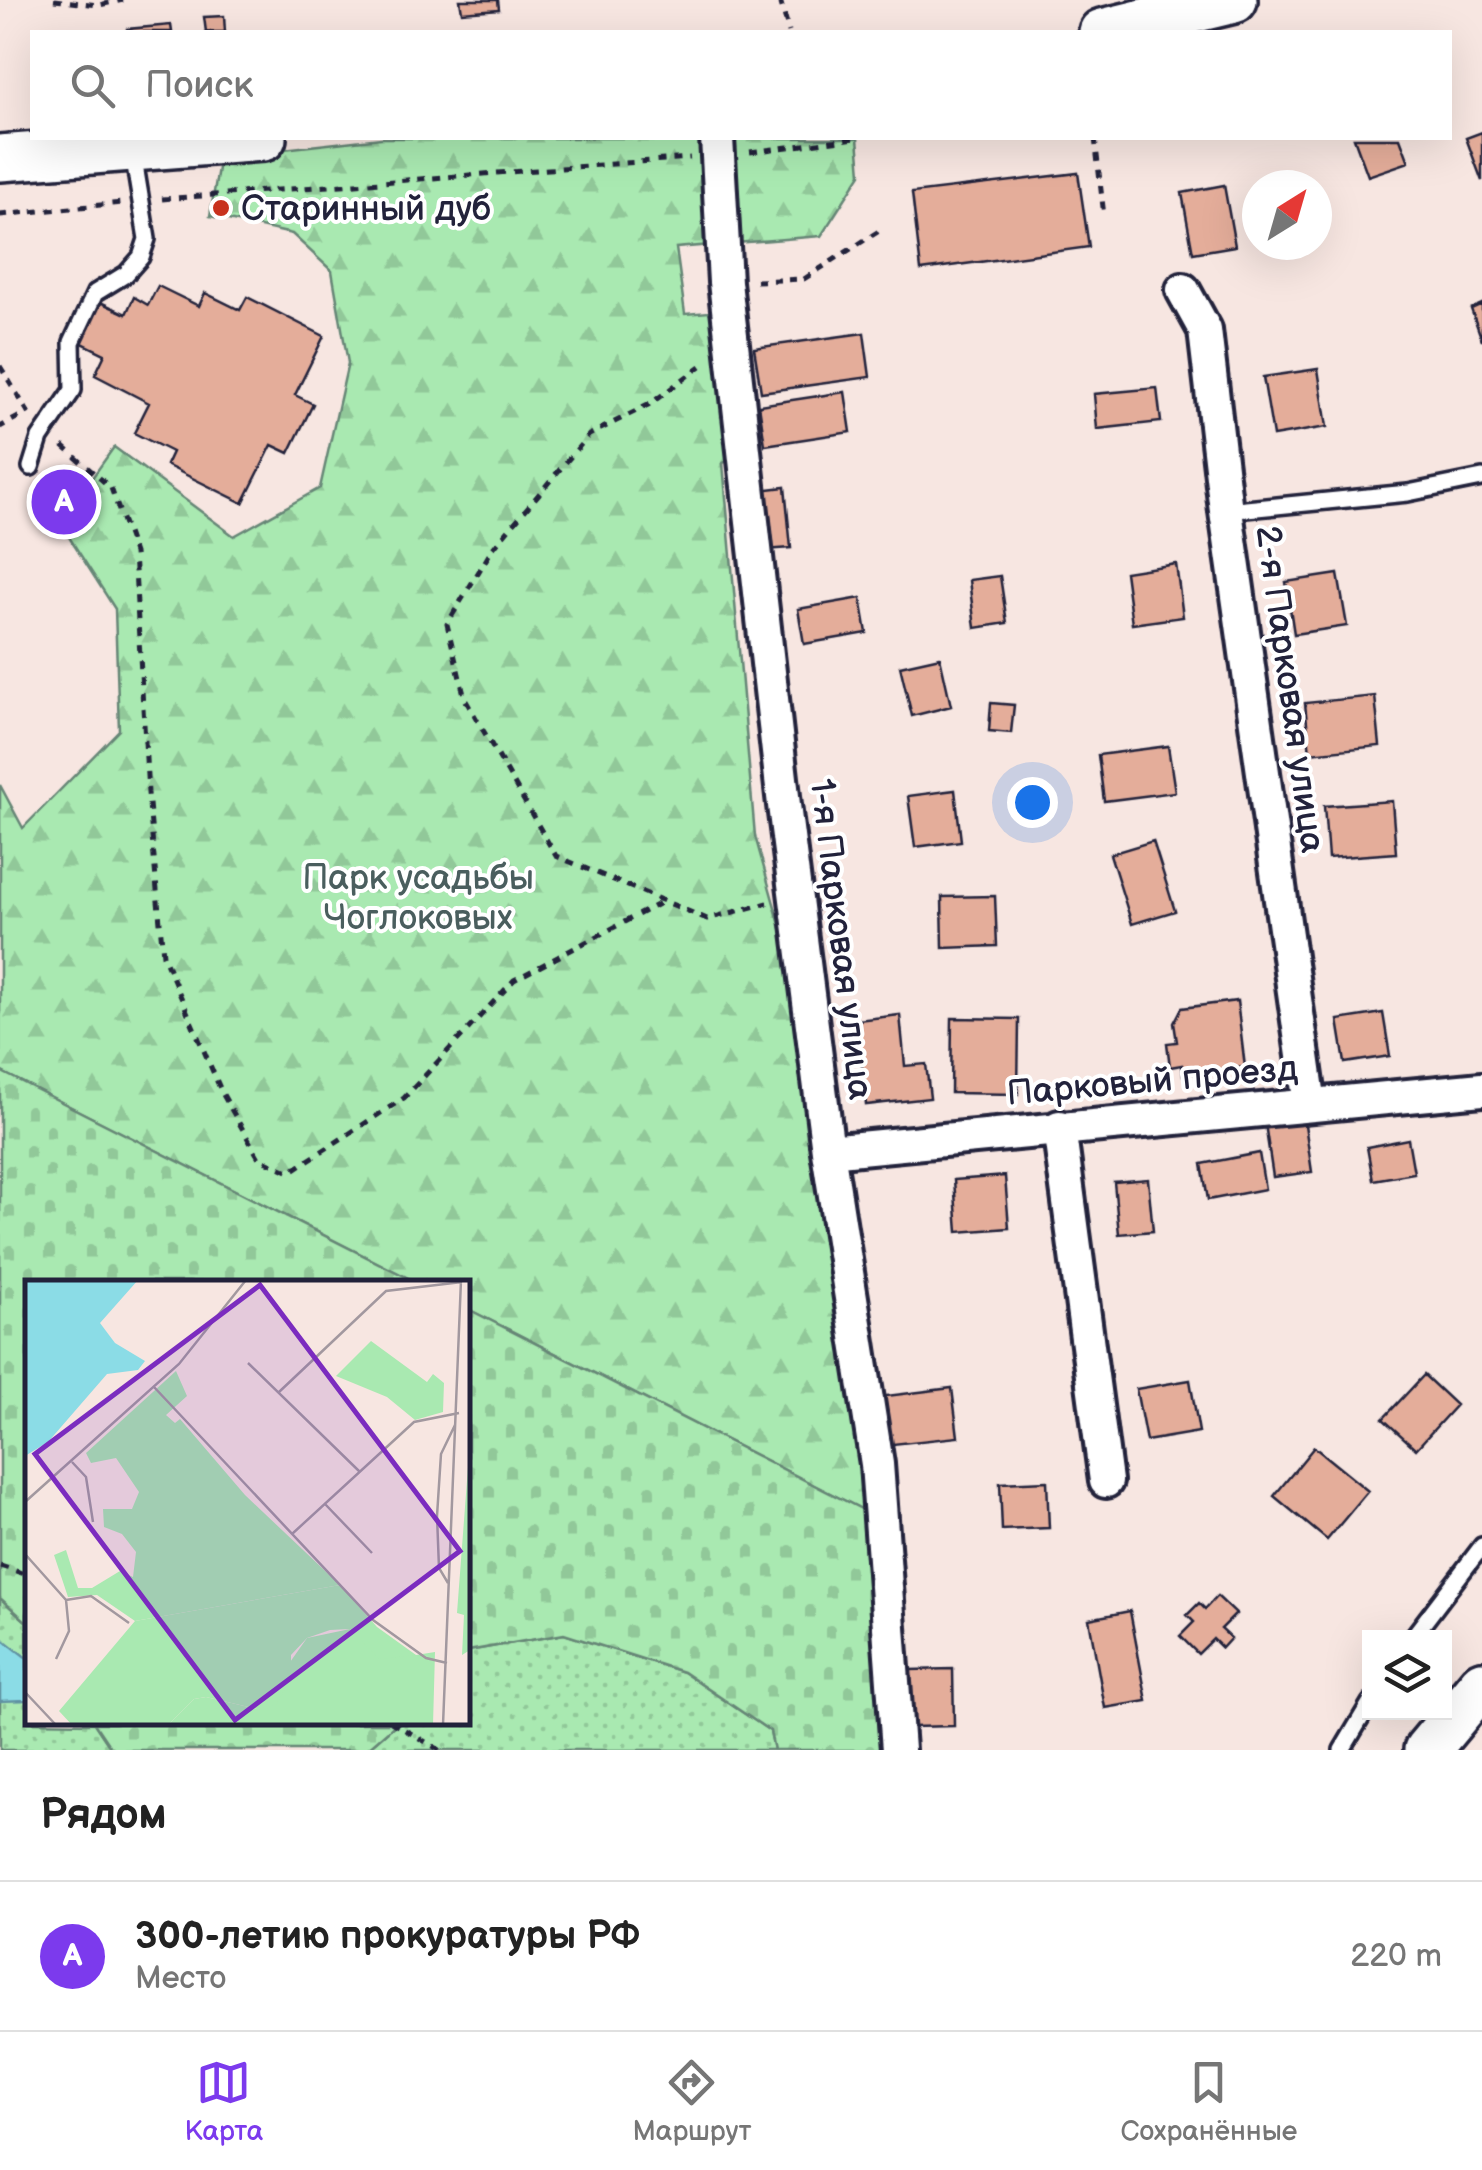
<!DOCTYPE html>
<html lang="ru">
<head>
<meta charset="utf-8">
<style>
  body { margin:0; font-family:"Balsamiq Sans",sans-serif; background:#f6f6f6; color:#222 }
  .controls { position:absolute; right:30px; bottom:30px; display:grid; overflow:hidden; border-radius:0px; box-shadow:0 10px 40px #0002 }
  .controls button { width:90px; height:90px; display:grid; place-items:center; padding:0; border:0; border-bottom:2px solid #e0e0e0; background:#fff; color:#222; font:50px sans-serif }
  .compass { position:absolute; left:1242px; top:170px; width:90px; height:90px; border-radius:50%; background:#fff; box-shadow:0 10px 40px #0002; rotate:37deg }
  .you { position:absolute; left:1032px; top:802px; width:35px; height:35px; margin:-25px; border:8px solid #fff; border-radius:50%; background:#1a73e8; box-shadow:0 0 0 15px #1a73e833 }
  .badge { display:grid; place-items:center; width:65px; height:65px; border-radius:50%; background:#7c3aed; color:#fff; font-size:32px; font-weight:700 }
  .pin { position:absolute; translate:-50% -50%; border:5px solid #fff; box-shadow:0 2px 10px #0006 }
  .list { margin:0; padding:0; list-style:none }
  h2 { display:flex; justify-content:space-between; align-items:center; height:130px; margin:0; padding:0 40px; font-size:42px }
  h2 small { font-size:32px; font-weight:400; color:#767676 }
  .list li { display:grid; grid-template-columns:65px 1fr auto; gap:30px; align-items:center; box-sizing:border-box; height:150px; padding:0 40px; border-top:2px solid #e0e0e0 }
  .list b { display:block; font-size:38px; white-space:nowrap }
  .list p { margin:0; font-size:32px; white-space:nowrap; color:#767676 }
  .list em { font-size:32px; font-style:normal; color:#767676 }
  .icon { flex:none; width:55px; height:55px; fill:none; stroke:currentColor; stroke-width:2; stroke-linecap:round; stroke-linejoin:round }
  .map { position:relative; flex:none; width:1482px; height:1750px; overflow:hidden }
  .search { position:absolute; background:#fff; box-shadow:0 10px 40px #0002; left:30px; right:30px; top:30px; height:110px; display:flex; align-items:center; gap:25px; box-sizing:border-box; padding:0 35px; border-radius:0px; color:#767676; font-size:38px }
  .sheet { height:280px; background:#fff }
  nav { display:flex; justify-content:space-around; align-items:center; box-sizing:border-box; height:140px; border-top:2px solid #e0e0e0; background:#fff; font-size:28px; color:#767676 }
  nav a { display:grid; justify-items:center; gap:5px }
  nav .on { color:#7c3aed }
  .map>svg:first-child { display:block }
  .grass { fill:url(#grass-dots); stroke:#668676; stroke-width:2.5 }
  .forest { fill:url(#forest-firs); stroke:#668676; stroke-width:2.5 }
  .cemetery { fill:url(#cemetery-stones); stroke:#668676; stroke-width:2.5 }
  .water { fill:#8bdce6; stroke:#6192a2; stroke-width:2.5 }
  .building { fill:#e4ad9a; stroke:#22223b; stroke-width:2.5 }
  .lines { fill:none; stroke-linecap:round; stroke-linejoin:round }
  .service-casing { stroke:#22223b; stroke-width:22 }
  .minor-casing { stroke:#22223b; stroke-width:40 }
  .secondary-casing { stroke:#22223b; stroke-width:52 }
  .path { stroke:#22223b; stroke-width:5; stroke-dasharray:8 8; stroke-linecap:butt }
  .service { stroke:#fff; stroke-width:15 }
  .minor { stroke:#fff; stroke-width:32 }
  .secondary { stroke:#fff; stroke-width:45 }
  .poi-dot { fill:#c8321e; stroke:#fff; stroke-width:4 }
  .labels { text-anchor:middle; stroke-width:8; stroke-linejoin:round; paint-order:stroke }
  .poi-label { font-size:35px; fill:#22223b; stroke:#fff; text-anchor:start }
  .street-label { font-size:35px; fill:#22223b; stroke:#fff }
  .park-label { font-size:35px; fill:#4a5e5e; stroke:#fff }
  .inset-road { fill:none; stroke:#a2989f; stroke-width:2.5 }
  .view { fill:#7b2cbf; fill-opacity:0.15; stroke:#7b2cbf; stroke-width:5 }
  .inset-edge { fill:none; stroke:#22223b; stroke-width:5 }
</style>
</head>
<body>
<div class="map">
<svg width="1482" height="1750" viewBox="0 0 1482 1750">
  <defs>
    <pattern id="grass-dots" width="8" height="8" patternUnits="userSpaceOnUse" patternTransform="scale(2.5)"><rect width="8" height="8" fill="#a9e9b1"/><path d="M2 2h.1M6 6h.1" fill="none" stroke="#91c899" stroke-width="1.8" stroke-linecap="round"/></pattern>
    <pattern id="forest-firs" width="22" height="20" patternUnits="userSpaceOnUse" patternTransform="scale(2.5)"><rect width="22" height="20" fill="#a9e9b1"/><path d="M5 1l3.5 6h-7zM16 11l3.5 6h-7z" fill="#91c899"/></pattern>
    <pattern id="cemetery-stones" width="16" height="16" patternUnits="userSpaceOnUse" patternTransform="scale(2.5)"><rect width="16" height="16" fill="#a9e9b1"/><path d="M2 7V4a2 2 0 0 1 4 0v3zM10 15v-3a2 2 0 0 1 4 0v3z" fill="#91c899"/></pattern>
  </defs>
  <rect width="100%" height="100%" fill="#f7e6e1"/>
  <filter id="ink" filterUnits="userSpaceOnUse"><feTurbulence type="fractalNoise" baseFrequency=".01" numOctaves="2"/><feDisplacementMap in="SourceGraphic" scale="20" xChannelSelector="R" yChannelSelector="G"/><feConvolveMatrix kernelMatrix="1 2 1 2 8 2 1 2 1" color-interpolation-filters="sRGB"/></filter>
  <g filter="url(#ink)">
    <path class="grass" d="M0,1598L27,1622L28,1722L94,1723L112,1750H0Z
      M564,1634L683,1672L770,1731L774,1750H366L397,1723L468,1722V1651Z"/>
    <path class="forest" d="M381,138H858L861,174L821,236L676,248L685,314L722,311L734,458L723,463L755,836L787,950L871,1514L468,1309V1282H416L0,1071V785L23,828L119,730L115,609L60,523L114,447L234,536L320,488L348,363L332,271L292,234L210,216L220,156Z"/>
    <path class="cemetery" d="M0,1071L416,1282H28L27,1622L0,1598Z
      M468,1309L871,1514L884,1750H774L770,1731L683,1672L564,1634L468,1651Z
      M94,1723H397L366,1750H112Z"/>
    <path class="water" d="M0,1637L27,1658V1700L0,1701Z"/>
    <path class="building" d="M460,0H498L499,9L462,12Z
      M224,16L225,32H206L204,17Z
      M171,25L172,32H127V29Z
      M1482,132V181L1466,138Z
      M1354,138H1400L1409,162L1368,176Z
      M1078,173L1089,247L921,270L912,193Z
      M1224,185L1235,246L1193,253L1182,193Z
      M158,286L199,306L205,293L240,310L247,297L324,336L295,395L313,404L289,453L272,445L243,503L166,465L172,452L134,433L149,403L95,375L105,354L78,341L98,301L126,314L134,297L148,305Z
      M1482,304V340L1471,309Z
      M864,333L870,377L761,392L754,348Z
      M1318,369L1327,427L1273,436L1263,377Z
      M1157,388L1161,422L1097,429L1094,394Z
      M845,392L851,432L765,445L759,405Z
      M785,487L791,548L765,550L759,490Z
      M1176,564L1183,617L1132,624L1125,572Z
      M1338,574L1347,626L1294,634L1286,582Z
      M1000,576L1007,623L975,628L969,580Z
      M861,598L867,633L804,644L798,609Z
      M940,657L951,706L912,716L900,666Z
      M1375,696L1380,746L1310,753L1305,703Z
      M991,703L1014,705L1011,733L989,731Z
      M1168,746L1175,792L1104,801L1098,755Z
      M955,790L961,841L915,847L908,796Z
      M1392,801L1396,853L1328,858L1324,806Z
      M1153,841L1175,911L1132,924L1110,854Z
      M995,896L997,946L943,948L942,897Z
      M1237,1001L1245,1067L1183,1075L1182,1065L1170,1067L1167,1043L1177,1042L1174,1023L1182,1008Z
      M1383,1013L1390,1056L1345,1063L1338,1020Z
      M900,1015L905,1066L926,1064L930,1098L866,1105L857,1020Z
      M952,1018L1019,1019L1018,1094L951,1093Z
      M1303,1111L1312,1172L1273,1177L1264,1117Z
      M1408,1139L1414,1173L1373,1180L1367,1147Z
      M1259,1153L1265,1189L1208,1200L1202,1164Z
      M1005,1176L1009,1228L958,1232L954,1180Z
      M1148,1179L1153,1231L1119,1234L1114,1182Z
      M1424,1375L1456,1405L1416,1449L1383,1419Z
      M1190,1380L1199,1432L1146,1441L1136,1389Z
      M952,1388L958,1437L884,1445L878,1397Z
      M1314,1447L1368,1491L1327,1540L1274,1496Z
      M1047,1481L1049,1528L1002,1530L1000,1483Z
      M1217,1596L1236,1614L1221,1629L1231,1638L1222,1648L1213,1639L1198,1654L1180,1636L1194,1622L1187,1615L1199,1603L1205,1609Z
      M1130,1611L1147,1701L1105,1708L1089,1619Z
      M953,1669L954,1726L912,1727L909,1670Z"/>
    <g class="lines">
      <defs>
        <path id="service" d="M31,467L40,438L73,390L72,342L95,293L126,274L141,257L147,239L133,153
          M1226,511L1408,493L1482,478
          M1412,1638L1482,1546
          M1342,1750L1370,1703"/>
        <path id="minor" d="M717,138L725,282L784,805L828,1151L877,1464L898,1750
          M1183,290L1205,330L1226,511L1310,1105
          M1059,1127L1106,1481
          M828,1151L1482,1089"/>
        <path id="secondary" d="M1102,32L1234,0
          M0,158L263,138
          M1427,1750L1482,1684"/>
      </defs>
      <use href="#service" class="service-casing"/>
      <use href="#minor" class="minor-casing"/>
      <use href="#secondary" class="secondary-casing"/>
      <path class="path" d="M54,0L99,5L123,0
        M780,0L789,32
        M1095,138L1104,216
        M750,152L856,138
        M162,199L690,158
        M0,215L121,203
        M756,281L804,279L882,229
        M0,366L28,412L0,427
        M701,366L650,404L589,435L493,548L447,624L465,699L556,856L707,919L768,903
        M63,446L111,488L134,553L148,793L163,955L222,1093L259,1158L290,1172L404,1098L514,980L664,901
        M0,1566L28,1575
        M391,1722L440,1750"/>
      <use href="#service" class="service"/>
      <use href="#minor" class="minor"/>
      <use href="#secondary" class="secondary"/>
    </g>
  </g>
  <circle class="poi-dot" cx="221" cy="208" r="10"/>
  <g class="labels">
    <g class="poi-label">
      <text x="241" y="220">Старинный дуб</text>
    </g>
    <g class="street-label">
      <text transform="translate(1291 689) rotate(82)" y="12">2-я Парковая улица</text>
      <text transform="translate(842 939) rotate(83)" y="12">1-я Парковая улица</text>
      <text transform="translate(1152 1080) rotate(-5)" y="12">Парковый проезд</text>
    </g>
    <g class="park-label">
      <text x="418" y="889">Парк усадьбы<tspan x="418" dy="40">Чоглоковых</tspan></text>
    </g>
  </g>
  <g transform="translate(25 1280)">
    <rect width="445" height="445" fill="#f7e6e1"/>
    <path d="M325,349L344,365L391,375L410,372L408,445H143L169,419L181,417L232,429L282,358Z" fill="#a9e9b1"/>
    <path d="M346,61L402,102L408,94L419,103L418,132L390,140L362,117L311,96ZM151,91L162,116L141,135L150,143L155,139L220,215L315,305L110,341L72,315L43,317L29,275L41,270L53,308H67L95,291L108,297L111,272L97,254L79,247L78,229H107L114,212L91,178L66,183L61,173ZM445,161V370L437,375L439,335L432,333Z" fill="#a9e9b1"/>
    <path d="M315,305L352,347L391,375L354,379L325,349L305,350L282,358L266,375V398L251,425L232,429L181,417L169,419L143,445H47L34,431L110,341Z" fill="#a9e9b1"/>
    <path d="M0,0H113L75,43L90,63L120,81L113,90L82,94L23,162L0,176Z" fill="#8bdce6"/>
    <path class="inset-road" d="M223,83L335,192M129,107L348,340L401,378L422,383M254,112L361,11L437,2M47,182L61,197L68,242M0,222L154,84L221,0M300,224L347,273M267,254L389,142L434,133M0,274L41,320L44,351L31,379M423,303L414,288L412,236L416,174L430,145M41,320L66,316L104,343M0,412L31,445M418,445L436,0"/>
    <path class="view" d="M235,5L435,271L210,440L10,174Z"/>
    <rect width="445" height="445" class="inset-edge"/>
  </g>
</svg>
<div class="controls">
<button><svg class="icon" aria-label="layers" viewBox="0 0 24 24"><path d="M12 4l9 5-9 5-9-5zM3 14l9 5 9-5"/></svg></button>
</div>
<svg class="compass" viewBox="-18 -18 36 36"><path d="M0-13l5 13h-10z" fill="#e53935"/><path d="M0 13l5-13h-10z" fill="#767676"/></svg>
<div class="you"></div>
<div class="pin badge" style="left:64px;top:502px">A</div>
<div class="search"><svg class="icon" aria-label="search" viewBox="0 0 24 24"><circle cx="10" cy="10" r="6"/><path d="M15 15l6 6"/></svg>Поиск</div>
</div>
<section class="sheet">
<h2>Рядом<small></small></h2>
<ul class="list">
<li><span class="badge">A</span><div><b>300-летию прокуратуры РФ</b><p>Место</p></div><em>220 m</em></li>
</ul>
</section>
<nav>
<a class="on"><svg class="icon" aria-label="map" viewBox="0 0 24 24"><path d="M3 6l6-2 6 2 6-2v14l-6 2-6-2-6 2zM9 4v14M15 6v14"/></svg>Карта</a>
<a><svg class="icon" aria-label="directions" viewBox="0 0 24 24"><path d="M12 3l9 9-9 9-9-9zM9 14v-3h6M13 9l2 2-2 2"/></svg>Маршрут</a>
<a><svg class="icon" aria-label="saved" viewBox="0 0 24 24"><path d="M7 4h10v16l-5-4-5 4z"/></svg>Сохранённые</a>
</nav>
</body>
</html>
